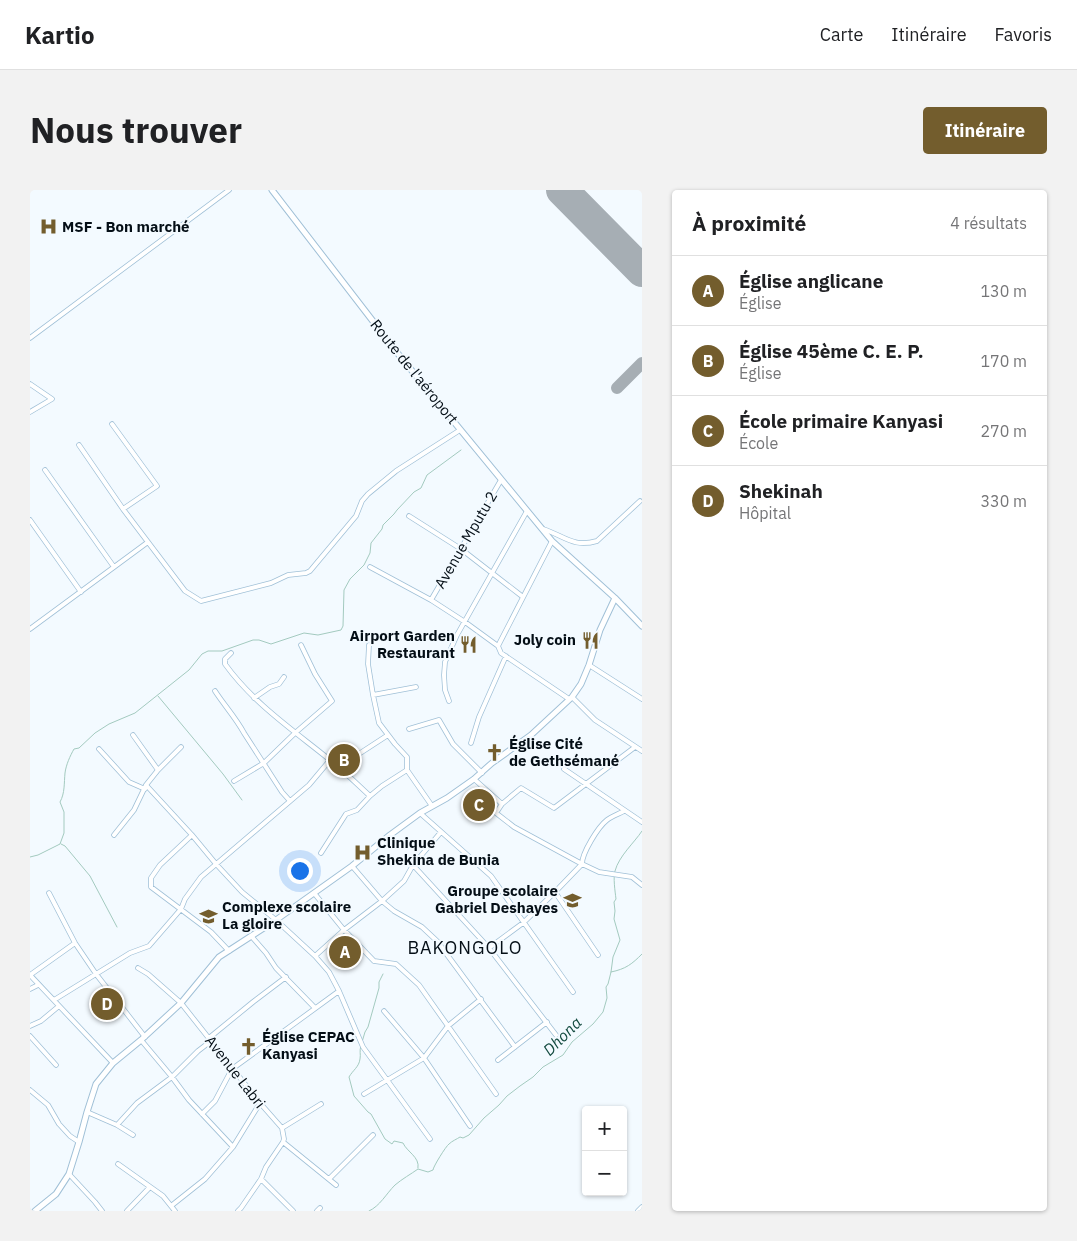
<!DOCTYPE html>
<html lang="fr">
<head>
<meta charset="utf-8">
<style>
  body { margin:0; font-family:"IBM Plex Sans",sans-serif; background:#f2f2f2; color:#202124 }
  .controls { position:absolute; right:15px; bottom:15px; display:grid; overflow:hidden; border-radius:5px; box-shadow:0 1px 4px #0004 }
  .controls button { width:45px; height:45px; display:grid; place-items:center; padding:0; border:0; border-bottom:1px solid #e0e0e0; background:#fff; color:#202124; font:25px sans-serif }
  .you { position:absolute; left:269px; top:680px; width:18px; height:18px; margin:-12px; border:4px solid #fff; border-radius:50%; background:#1a73e8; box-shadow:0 0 0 8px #1a73e833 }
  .badge { display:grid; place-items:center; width:32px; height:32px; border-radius:50%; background:#735d2d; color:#fff; font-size:16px; font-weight:700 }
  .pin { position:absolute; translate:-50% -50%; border:2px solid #fff; box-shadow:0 1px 5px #0006 }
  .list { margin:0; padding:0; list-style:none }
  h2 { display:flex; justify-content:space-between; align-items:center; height:65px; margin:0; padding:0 20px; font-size:21px }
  h2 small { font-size:16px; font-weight:400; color:#757577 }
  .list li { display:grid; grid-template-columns:32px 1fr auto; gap:15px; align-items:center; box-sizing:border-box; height:70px; padding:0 20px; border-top:1px solid #e0e0e0 }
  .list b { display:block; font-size:19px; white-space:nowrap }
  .list p { margin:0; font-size:16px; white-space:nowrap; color:#757577 }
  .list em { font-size:16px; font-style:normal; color:#757577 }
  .map { position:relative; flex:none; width:612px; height:1021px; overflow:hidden; border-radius:5px }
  header { display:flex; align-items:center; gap:30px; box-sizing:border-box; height:70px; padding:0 25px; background:#fff; border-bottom:1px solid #e0e0e0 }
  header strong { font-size:24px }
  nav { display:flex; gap:28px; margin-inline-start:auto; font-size:18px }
  .intro { display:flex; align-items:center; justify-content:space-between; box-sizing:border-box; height:120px; padding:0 30px }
  h1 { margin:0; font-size:35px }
  .button { padding:12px 22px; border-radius:5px; background:#735d2d; color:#fff; font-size:18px; font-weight:700 }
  main { display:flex; gap:30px; padding:0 30px }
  aside { flex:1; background:#fff; border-radius:5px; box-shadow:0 1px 4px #0004 }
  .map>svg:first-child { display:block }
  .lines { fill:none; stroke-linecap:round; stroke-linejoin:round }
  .stream { stroke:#a3cabf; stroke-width:1 }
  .taxiway { stroke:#a6aeb4; stroke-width:12 }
  .runway { stroke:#a6aeb4; stroke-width:32 }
  .minor-casing { stroke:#a0c0d7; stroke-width:5.5 }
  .tertiary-casing { stroke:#a0c0d7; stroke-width:7 }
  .minor { stroke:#fff; stroke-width:4 }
  .tertiary { stroke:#fff; stroke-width:5 }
  .labels { text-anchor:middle; stroke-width:4; stroke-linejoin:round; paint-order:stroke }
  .poi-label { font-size:15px; font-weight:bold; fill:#040e16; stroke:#f3faff; text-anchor:start }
  .street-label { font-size:15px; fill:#040e16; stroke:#f3faff }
  .water-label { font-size:16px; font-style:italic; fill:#124a3f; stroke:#f3faff }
  .quarter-label { font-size:18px; letter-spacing:1px; fill:#040e16; stroke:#f3faff }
</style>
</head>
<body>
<header>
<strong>Kartio</strong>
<nav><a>Carte</a><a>Itinéraire</a><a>Favoris</a></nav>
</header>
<div class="intro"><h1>Nous trouver</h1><a class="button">Itinéraire</a></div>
<main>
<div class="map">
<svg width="612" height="1021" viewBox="0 0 612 1021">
  <rect width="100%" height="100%" fill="#f3faff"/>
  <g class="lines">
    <path class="stream" d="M128,506L193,584L212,610
      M31,654L35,656L60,686L87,737
      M0,667L8,665L30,654L34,643V622L30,612C35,603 34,593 35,583C36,575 40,566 44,559L49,558L65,543L79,534L105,523L159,480L172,464L178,461H192L223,450H229L241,454L274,443L288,445L311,440L313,436L314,400L320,389L334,375L340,363L341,353L352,339L353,335L364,324L367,320L384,302L391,298L397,285L431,260
      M581,782C596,779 602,774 612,764
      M332,852L335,842L338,837L349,798V792L353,784
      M331,856C329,861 331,864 330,869C329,877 323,880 319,887L324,906L338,922L341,924L355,949L362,954L364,951L373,953C377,962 390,967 388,978
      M339,1021C350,1016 356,1004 365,995C372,989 381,984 388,979L398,982L403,980C403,977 416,956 419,954C422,951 427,949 430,947L433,948L439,945L454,928L469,915L477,906L490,896L503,887L513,877L533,865L542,852L563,834L573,822L577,808L576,797L578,794L581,782L583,767L590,750L584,729L585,721L584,712L586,709C585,701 583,687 585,681C589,666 604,653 612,641"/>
    <path class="taxiway" d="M587,198L612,173"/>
    <path class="runway" d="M532,0L612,81"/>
    <defs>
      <path id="minor" d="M0,148L199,0
        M0,194L22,209L0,222
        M82,234L127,296L93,319
        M49,255L93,319L155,401L171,411L241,393L258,385L276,383L280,381L326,326L332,311L338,304L366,281L430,240
        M15,280L84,377
        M379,326L431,359L493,407
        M0,330L51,402
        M513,339C535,346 543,358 567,351L610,311
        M522,351L468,456L471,463L539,509
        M340,377L401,410L435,432L468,456
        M401,410L471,290
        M0,439L118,352
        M339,455L338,474L343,505L349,533L365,554L377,567V580L402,616
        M201,463L195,469V474C223,513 263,540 300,570C314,581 327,594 340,606
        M559,475L612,509
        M185,501C194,515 206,528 214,543L252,602L260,611
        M343,505L386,497
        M542,507L565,530L612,561
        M224,508L240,497L249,494L254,487
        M419,511L415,500L414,485L415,472L427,445L497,321
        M379,539L409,530L423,554L452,583
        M103,545L128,580
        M441,553L449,527L476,466
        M69,559L99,592L115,599
        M311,579L315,573L358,545
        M534,579L612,632
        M444,589L472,614L466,623L484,637L552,674L569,682L602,687L612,695
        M204,591L234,573L265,543L302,511L285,484L271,455
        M116,595L162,645L186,674L212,702L246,730L285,766L299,782L309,801L333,857L400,949
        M472,614L491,598L524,618L605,557
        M390,623L461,686L543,802
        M84,645L104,620L116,595L128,580L151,557
        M162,645L130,675L121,688V697L181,742L199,761
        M291,663L316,624L327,620L340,606L352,596L377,580
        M383,675L459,758L526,845
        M322,676L352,711L364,721L392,737L407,751L485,857
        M525,702L568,765
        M19,703L45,753L66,784L115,847
        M284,703L314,740L344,771L366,774L389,795L466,904
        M222,747L236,763L246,778L285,818
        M45,753L0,785L83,873
        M459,758L493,733L525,702L552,674C552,663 568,637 577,630C582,626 589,624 594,621
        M285,766L314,740L352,711L374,691L383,675L411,642
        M108,778L118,784L151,813L230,913L252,938L254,949L253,952
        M0,799L8,795
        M24,810L100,763L119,756L151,719L155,709L171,687L279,595L300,570
        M354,821L394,868L440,936
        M0,836L11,831L29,816
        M0,846L26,875
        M179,848L223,812L256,787
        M111,850L142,887L159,910L203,957
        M468,870L517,832
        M0,900L18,915L29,934L40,946L49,952
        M334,904L394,868L418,836L451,809
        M57,922L87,935L103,945
        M172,924L185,911L202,879L309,801
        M87,935L107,913L142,887L168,861L181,851
        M252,938L291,914
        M253,952L306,995
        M88,974L133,1006L145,1021
        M39,984L65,1012L72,1021
        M231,989L263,1021
        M299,989L343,945
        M141,1016L175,989L203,957L230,913
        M97,1021L120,997
        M208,1021L211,1018L231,989L236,977L253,952
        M287,1021L290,1018
        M608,1021L612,1017"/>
      <path id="tertiary" d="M242,0L369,165L522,351L585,408L612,436
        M5,1021L26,1004L39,984L49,952L57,922L66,894L83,873L111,850L151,813L189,767L246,730L322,676L360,645L390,623L417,608L444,589L462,573L501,545L542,507L551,494L559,475L570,440L585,408"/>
    </defs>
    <use href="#minor" class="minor-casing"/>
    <use href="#tertiary" class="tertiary-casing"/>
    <use href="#minor" class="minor"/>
    <use href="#tertiary" class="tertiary"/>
  </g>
  <defs>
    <symbol id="hospital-bare" viewBox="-9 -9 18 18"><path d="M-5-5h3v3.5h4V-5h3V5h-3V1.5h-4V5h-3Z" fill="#735d2d" stroke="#f3faff" stroke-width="2.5" paint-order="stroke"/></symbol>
    <symbol id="restaurant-bare" viewBox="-9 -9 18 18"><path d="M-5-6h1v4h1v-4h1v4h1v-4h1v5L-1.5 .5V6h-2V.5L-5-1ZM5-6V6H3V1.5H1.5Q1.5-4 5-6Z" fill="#735d2d" stroke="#f3faff" stroke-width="2.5" paint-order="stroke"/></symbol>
    <symbol id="church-bare" viewBox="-9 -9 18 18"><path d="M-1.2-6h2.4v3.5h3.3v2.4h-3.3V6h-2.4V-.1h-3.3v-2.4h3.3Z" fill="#735d2d" stroke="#f3faff" stroke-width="2.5" paint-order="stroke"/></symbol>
    <symbol id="school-bare" viewBox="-9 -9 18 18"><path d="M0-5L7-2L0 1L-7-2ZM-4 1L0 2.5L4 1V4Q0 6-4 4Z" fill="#735d2d" stroke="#f3faff" stroke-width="2.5" paint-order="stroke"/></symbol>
  </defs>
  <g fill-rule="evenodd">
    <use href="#hospital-bare" x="6" y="24" width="25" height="25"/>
    <use href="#restaurant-bare" x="548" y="438" width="25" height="25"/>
    <use href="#restaurant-bare" x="426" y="442" width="25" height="25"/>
    <use href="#church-bare" x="452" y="550" width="25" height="25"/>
    <use href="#hospital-bare" x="320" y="650" width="25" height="25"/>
    <use href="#school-bare" x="530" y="698" width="25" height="25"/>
    <use href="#school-bare" x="166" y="714" width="25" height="25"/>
    <use href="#church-bare" x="206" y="844" width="25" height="25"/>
  </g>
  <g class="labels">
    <g class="poi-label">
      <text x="32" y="42">MSF - Bon marché</text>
      <text x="425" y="451" text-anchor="end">Airport Garden<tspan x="425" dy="17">Restaurant</tspan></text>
      <text x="546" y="455" text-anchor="end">Joly coin</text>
      <text x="479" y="559">Église Cité<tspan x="479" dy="17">de Gethsémané</tspan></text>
      <text x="347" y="658">Clinique<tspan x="347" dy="17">Shekina de Bunia</tspan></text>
      <text x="528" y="706" text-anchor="end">Groupe scolaire<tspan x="528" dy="17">Gabriel Deshayes</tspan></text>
      <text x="192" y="722">Complexe scolaire<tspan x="192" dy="17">La gloire</tspan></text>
      <text x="232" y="852">Église CEPAC<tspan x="232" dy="17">Kanyasi</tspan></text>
    </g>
    <g class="street-label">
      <text transform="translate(384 182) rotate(51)" y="5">Route de l'aéroport</text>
      <text transform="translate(436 350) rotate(-60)" y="5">Avenue Mputu 2</text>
      <text transform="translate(205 882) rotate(52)" y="5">Avenue Labri</text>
    </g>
    <g class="water-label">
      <text transform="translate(532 846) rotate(-45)" y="6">Dhona</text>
    </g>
    <g class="quarter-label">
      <text x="435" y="764">BAKONGOLO</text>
    </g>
  </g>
</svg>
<div class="controls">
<button>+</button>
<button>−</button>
</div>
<div class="you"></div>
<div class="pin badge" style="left:315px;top:762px">A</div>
<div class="pin badge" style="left:314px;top:570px">B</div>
<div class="pin badge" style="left:449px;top:615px">C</div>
<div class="pin badge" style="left:77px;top:814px">D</div>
</div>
<aside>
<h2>À proximité<small>4 résultats</small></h2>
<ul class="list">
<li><span class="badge">A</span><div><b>Église anglicane</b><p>Église</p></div><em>130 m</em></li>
<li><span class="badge">B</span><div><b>Église 45ème C. E. P.</b><p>Église</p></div><em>170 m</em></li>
<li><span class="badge">C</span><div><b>École primaire Kanyasi</b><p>École</p></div><em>270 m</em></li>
<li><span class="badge">D</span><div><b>Shekinah</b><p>Hôpital</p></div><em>330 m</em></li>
</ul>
</aside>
</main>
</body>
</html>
